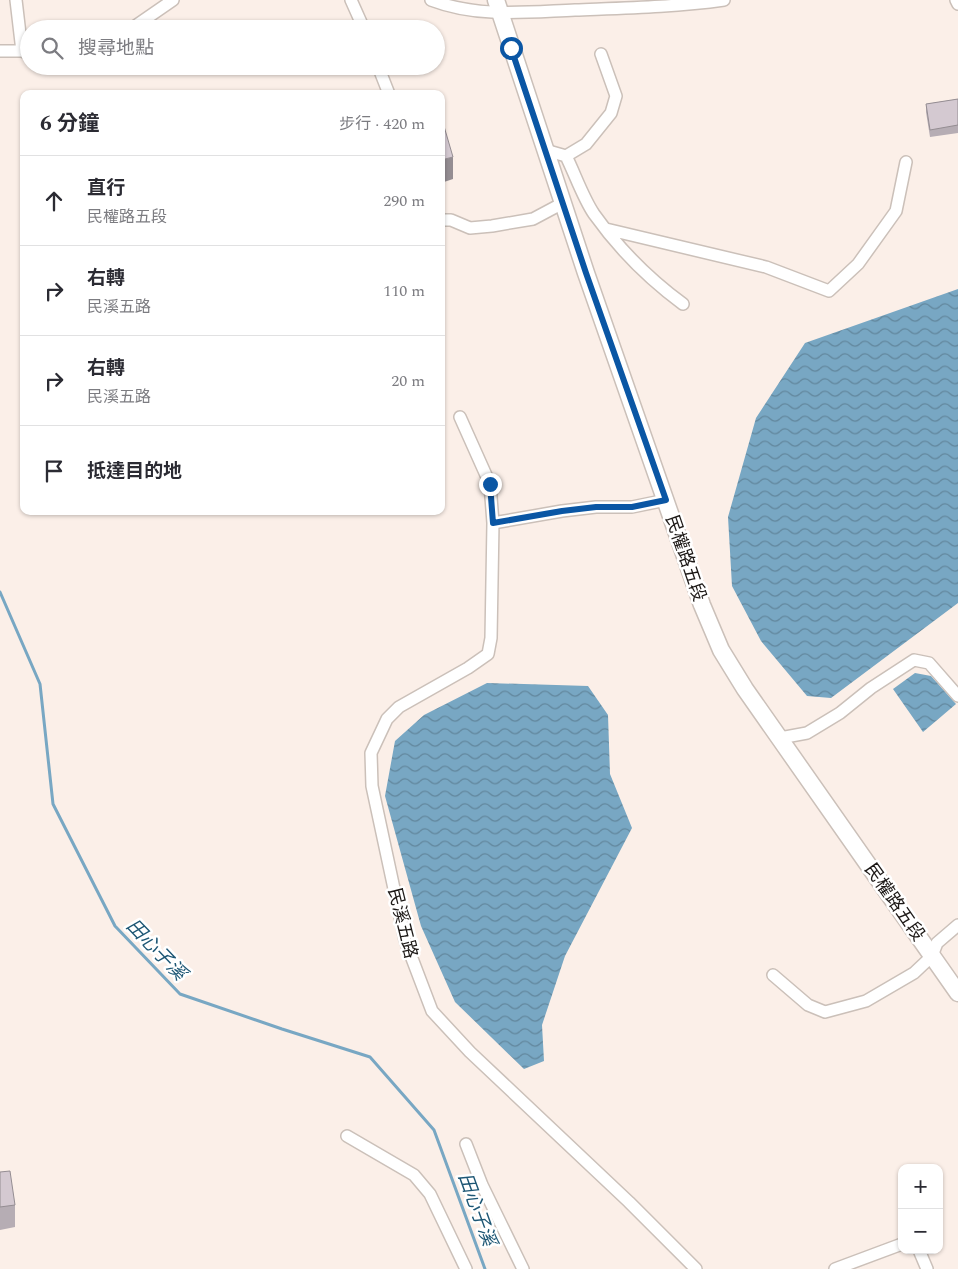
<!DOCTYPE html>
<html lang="zh-TW">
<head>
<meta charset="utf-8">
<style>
  body { margin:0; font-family:Spectral,"Noto Sans TC",serif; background:#f2f2f3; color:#2b2b33 }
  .controls { position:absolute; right:15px; bottom:15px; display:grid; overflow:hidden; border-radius:10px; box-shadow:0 1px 4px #0004 }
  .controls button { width:45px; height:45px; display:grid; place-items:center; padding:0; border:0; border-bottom:1px solid #e1e1e2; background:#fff; color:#2b2b33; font:25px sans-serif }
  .stop { position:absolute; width:15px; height:15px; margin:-11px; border:4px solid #0a56a4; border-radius:50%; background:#fff }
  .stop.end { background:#0a56a4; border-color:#fff; box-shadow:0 1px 5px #0008 }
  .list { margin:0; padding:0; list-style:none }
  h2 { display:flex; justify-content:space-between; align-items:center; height:65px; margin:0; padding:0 20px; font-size:21px }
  h2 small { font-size:16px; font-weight:400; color:#7c7c81 }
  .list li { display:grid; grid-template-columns:32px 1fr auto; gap:15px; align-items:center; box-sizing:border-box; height:90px; padding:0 20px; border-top:1px solid #e1e1e2 }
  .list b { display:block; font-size:19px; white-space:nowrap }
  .list p { margin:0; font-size:16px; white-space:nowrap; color:#7c7c81 }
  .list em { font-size:16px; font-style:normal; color:#7c7c81 }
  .icon { flex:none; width:28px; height:28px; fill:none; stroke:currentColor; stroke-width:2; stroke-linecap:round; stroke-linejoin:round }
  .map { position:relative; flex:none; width:958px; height:1269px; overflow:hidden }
  .search { position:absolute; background:#fff; box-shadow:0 1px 4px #0004; left:20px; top:20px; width:425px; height:55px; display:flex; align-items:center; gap:12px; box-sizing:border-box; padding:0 18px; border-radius:28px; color:#7c7c81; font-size:19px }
  .panel { position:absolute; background:#fff; box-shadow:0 1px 4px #0004; left:20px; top:90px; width:425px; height:425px; border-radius:10px }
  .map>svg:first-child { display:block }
  .water { fill:url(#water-waves) }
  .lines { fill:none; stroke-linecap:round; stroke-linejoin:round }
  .stream { stroke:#78a7c3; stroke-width:3 }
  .street-casing { stroke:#cbc0b9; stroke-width:14 }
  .secondary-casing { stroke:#cbc0b9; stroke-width:19 }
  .street { stroke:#fff; stroke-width:11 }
  .secondary { stroke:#fff; stroke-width:16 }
  .wall { fill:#b6adb4 }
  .shaded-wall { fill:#948d92 }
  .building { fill:#d4c9d1; stroke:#948d92 }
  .route { stroke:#0a56a4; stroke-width:6 }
  .labels { text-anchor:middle; stroke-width:5; stroke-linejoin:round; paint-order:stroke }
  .street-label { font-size:18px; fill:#1c1816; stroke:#fff }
  .water-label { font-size:19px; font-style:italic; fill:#1d5674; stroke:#fff }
</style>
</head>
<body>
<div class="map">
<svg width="958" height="1269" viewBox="0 0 958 1269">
  <defs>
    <pattern id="water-waves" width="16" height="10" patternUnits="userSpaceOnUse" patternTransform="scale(1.25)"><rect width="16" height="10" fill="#78a7c3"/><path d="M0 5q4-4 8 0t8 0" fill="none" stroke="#62879d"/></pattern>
  </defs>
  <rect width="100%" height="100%" fill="#fbefe8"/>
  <path class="water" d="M958,289V603L831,698L807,696L761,641L732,586L728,517L756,418L805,343Z
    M915,673L931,676L956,704L923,732L893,689Z
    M487,683L588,686L608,715L610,774L632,828L565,956L542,1025L544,1061L524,1069L455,1002L421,926L385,796L395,741L424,715Z"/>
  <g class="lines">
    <path class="stream" d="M0,592L40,684L53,804L115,926L180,994L282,1029L370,1057L434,1130L485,1269"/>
    <defs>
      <path id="street" d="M16,0L22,51
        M351,0L364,29
        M431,0C478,18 526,12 575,10C625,8 675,7 724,0
        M956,0L958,4
        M131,29L173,0
        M0,51H22L29,54
        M378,66L389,94
        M545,150L566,156L586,144L611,113L616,96L601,54
        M566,156C575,174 583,198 594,214C619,249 649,279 683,304
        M441,220H451L470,228L492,226L533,219L563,203
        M606,229L766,267L829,291L858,264L896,211L906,162
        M460,417L490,484L493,523L562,511L596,507H632L666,500
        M493,523L491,638L488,654L468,668L399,707L387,719L371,753L372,786L405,940L432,1011L470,1052L629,1202L696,1269
        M780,738L807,733L840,713L871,688L914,660L929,663L958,696
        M773,975L808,1005L825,1012L866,1001L914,973L932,956L937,943L958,925
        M347,1136L414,1175L430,1194L466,1269
        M466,1144L482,1185L523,1269
        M919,1250L927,1269
        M835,1269L902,1244"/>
      <path id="secondary" d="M496,0L586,273L702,605L721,650L745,689L958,993"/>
    </defs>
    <use href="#street" class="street-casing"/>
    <use href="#secondary" class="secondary-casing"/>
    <use href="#street" class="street"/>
    <use href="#secondary" class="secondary"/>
  </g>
  <path class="wall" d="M958,99V133L930,137L926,112V104Z
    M0,1172L15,1205V1227L0,1230Z"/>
  <path class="shaded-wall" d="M453,157V179L441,183V160Z"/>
  <path class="building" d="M958,99V125L930,130L926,104Z
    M441,116L453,157L441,160Z
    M10,1171L15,1205L0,1207V1172Z"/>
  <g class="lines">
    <path class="route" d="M490,484L493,523L562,511L596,507H632L666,500L586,273L511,48"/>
  </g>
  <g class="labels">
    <g class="street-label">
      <text transform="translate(686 558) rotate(71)" y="6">民權路五段</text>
      <text transform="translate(895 902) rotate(55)" y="6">民權路五段</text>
      <text transform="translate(403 923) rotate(76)" y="6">民溪五路</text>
    </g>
    <g class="water-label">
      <text transform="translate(157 949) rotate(46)" y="7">田心子溪</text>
      <text transform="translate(478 1209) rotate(70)" y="7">田心子溪</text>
    </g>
  </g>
</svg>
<div class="controls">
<button>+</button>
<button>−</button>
</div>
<div class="stop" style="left:511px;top:48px"></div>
<div class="stop end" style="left:490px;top:484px"></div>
<div class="search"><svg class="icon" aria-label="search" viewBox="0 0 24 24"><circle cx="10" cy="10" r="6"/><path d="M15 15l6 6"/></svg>搜尋地點</div>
<section class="panel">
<h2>6 分鐘<small>步行 · 420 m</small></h2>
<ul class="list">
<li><svg class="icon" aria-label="ahead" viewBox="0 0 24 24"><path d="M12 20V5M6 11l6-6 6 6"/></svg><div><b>直行</b><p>民權路五段</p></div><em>290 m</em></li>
<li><svg class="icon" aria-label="right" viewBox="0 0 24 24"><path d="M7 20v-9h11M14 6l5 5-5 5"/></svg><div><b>右轉</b><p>民溪五路</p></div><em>110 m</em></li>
<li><svg class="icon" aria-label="right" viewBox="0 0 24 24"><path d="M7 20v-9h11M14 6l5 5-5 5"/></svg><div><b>右轉</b><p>民溪五路</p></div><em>20 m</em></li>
<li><svg class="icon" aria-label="arrive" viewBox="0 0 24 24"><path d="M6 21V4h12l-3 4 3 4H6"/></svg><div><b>抵達目的地</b></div></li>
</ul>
</section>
</div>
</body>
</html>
